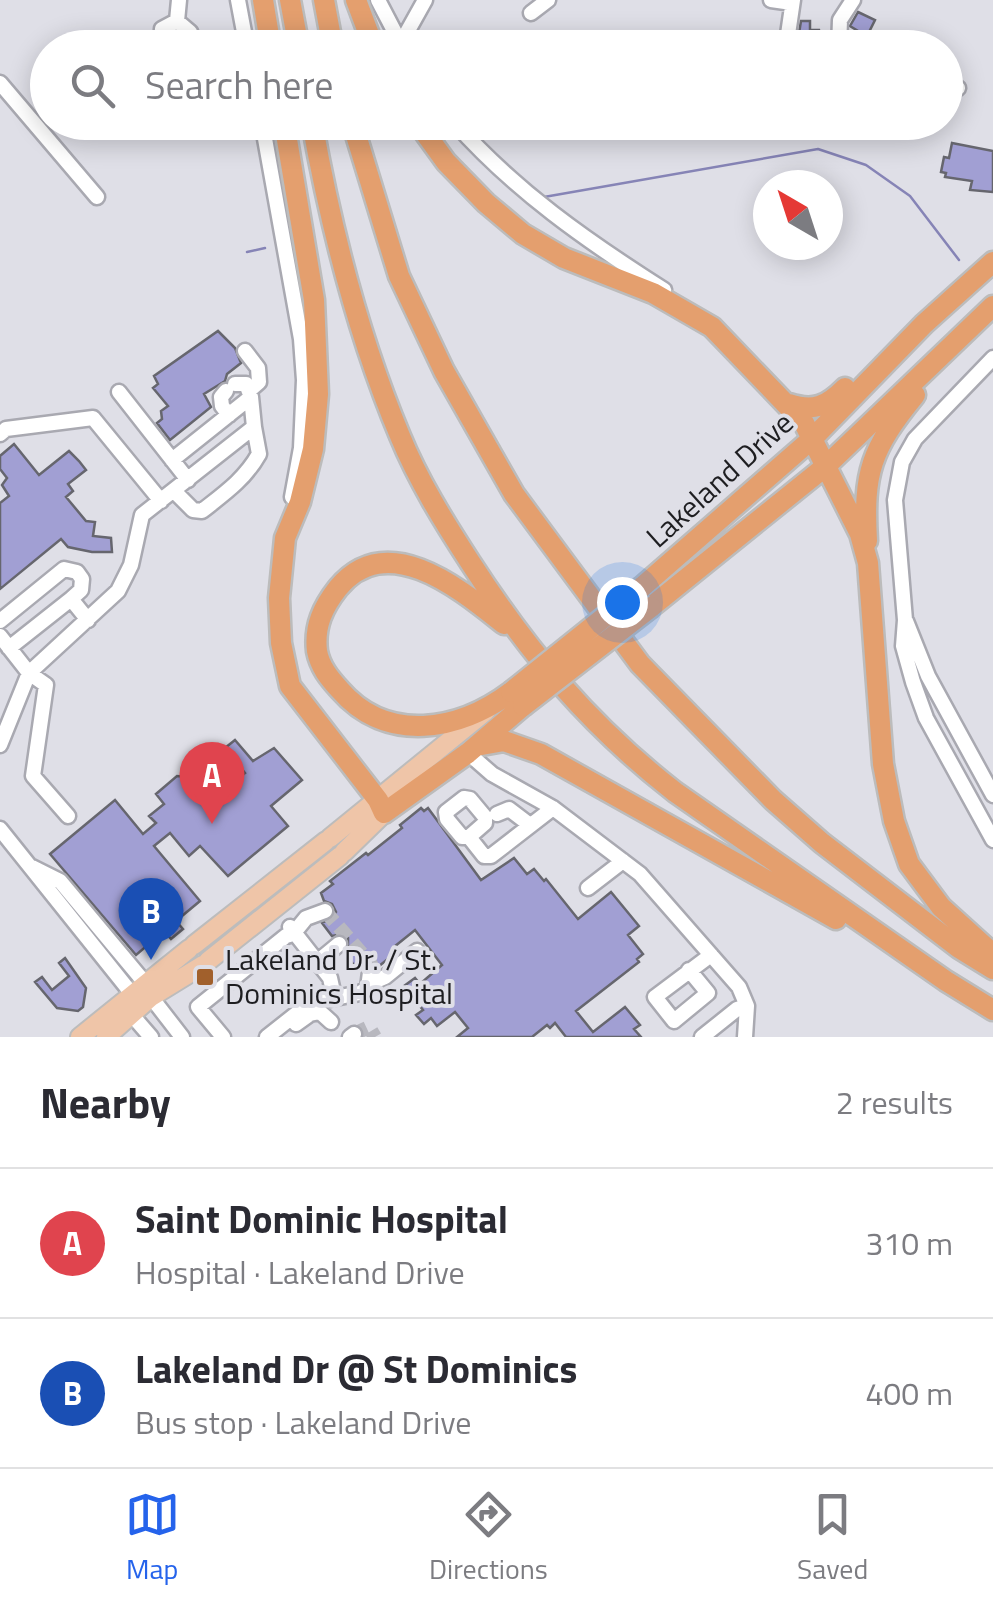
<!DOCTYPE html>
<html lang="en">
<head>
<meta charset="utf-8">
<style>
  body { margin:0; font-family:"Titillium Web",sans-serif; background:#f2f2f3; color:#2b2b33 }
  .compass { position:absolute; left:753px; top:170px; width:90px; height:90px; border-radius:50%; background:#fff; box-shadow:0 5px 25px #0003; rotate:321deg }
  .you { position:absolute; left:622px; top:602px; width:35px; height:35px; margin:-25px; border:8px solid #fff; border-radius:50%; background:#1a73e8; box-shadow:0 0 0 15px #1a73e833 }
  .badge { display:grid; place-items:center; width:65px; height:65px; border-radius:50%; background:#2563eb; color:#fff; font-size:32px; font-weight:700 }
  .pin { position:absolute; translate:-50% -82px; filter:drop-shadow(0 2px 5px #0008) }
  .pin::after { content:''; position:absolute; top:52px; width:35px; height:30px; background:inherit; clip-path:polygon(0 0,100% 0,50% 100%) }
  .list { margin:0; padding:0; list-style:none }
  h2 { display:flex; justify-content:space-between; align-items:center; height:130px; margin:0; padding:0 40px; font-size:42px }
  h2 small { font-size:32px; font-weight:400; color:#7c7c81 }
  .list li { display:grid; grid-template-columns:65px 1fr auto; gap:30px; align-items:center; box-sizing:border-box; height:150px; padding:0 40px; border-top:2px solid #e1e1e2 }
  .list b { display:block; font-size:38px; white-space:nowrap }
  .list p { margin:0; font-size:32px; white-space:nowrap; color:#7c7c81 }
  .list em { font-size:32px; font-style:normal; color:#7c7c81 }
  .icon { flex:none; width:55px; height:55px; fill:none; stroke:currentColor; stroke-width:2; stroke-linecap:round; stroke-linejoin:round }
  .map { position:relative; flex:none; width:993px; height:1037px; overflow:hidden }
  .search { position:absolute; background:#fff; box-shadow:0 5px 25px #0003; left:30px; right:30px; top:30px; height:110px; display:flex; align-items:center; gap:25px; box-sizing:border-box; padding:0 35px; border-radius:55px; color:#7c7c81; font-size:38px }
  .sheet { height:430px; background:#fff }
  nav { display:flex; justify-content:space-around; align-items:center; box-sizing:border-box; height:140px; border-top:2px solid #e1e1e2; background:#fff; font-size:28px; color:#7c7c81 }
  nav a { display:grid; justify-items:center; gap:5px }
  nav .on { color:#2563eb }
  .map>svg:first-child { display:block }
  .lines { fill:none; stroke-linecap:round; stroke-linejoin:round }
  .stream { stroke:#8684b6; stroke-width:2.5 }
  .building { fill:#a19fd3; stroke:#66666e; stroke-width:2.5 }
  .minor-tunnel { stroke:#b8b8bf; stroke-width:14; stroke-dasharray:14 7; stroke-linecap:butt }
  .minor-casing { stroke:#a9a9b1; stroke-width:19 }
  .major-casing { stroke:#bcbcbc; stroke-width:22 }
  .highway-casing { stroke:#bcbcbc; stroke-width:25 }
  .minor { stroke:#fff; stroke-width:14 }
  .major { stroke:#efc5a8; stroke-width:18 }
  .highway { stroke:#e49f6e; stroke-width:20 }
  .highway-bridge-casing { stroke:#bcbcbc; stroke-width:25; stroke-linecap:butt }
  .highway-bridge { stroke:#e49f6e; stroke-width:20 }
  .poi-dot { fill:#a1602c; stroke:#dfdfe7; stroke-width:4 }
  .labels { text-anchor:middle; stroke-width:8; stroke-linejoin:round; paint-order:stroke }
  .street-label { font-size:30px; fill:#1e1e21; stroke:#dfdfe7 }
  .poi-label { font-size:30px; fill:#1e1e21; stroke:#dfdfe7; text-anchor:start }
</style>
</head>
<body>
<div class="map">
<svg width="993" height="1037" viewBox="0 0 993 1037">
  <rect width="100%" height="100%" fill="#dfdfe7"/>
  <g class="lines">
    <path class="stream" d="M544,197L818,149L866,165L910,196L959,260
      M247,252L265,248"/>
  </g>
  <path class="building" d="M858,12L875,20L861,48H851L858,31L850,26Z
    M801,21H810V30H819L822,48L797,46Z
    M952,143L993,151V192L970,190L972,181L945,177L946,173L941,172L944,157L949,158Z
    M218,331L235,348L241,363L227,374L225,381L204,394L211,407L170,440L157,423L162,419L161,411L168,406L153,388L158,384L154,376Z
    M14,444L39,475L69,451L79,461L86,470L68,484L73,491L66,497L86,521L95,522L93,536L111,538L112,552H92L68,547L61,539L0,589V503L9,496L2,485L7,478L0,469V456Z
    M235,740L253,761L274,748L302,780L271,806L288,826L228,876L200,846L189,856L170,833L154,846L200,901L176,921L183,929L171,939L164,931L136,955L50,854L115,800L143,834L156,823L149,816L164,804L156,794L177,776L235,781L245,773L225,748Z
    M421,808L424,811L428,808L481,880L514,858L527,874L534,869L544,881L546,879L578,919L611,892L639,926L628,935L643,954L637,959L639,962L576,1011L593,1032L625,1007L640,1025L634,1029L641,1037H566L555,1023L550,1028L547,1025L532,1037H457L468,1028L455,1012L437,1026L431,1018L424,1024L416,1015L423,1010L404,986L415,978L420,984L442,965L415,930L394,947L393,955L379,966L367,962L360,970L353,964L348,956V938L342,934L332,936L322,923L332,918L336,912L332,904L324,901L321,893L333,884L330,881L366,853L368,855L402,828L400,825Z
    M65,958L86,988L83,1007L78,1011L57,1008L35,982L42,977L52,990L69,976L59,963Z"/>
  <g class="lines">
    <path class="minor-tunnel" d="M325,911L371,964L370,972
      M354,1034L369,1027L375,1037"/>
    <defs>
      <path id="minor" d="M238,0L247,48
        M378,0L403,48
        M771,0L792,3
        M531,13L548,0
        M177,21L179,0
        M401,43L425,0
        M166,48L161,40L162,29L177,21L190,32L185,48
        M786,48L793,0
        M839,48L840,20L853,0
        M0,83L97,197
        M946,97L958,88
        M262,122L301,339L304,380L301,448L292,497
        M454,122C515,191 587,241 664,290
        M245,351L258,368L259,382L251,389
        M993,358L915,439L902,462L895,500L905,620L903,646L913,682L926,718L993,840
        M235,384H246L251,397
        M226,391L221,397L222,406L229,415
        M119,392L188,480
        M0,434L6,429L93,418L161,501
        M172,460L251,397L254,427
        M0,621L64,569L77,572L82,579L81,590L71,599
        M906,621L928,676L993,795
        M0,636L29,673L46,685L33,776L68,816
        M9,648L71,599L88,620
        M0,745L29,673L118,591L131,565L142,515L254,427L259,454C245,479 225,493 202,511L193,510L174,491
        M468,753L492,774L553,808L640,874L739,987L747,1006L745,1037
        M497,814L509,809L530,825
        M0,829L132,994L131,1014L151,1037
        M469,837L485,823V817L470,799L464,798L446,812L447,819L462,837H469L484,856H491L553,808
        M32,867L60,881L145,983L151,997L182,1037
        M588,888L623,861
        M290,927L330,978L334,996
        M316,963L339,944
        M689,970L708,993L674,1021L655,997L711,955
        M371,983L385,977L417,951
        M296,1024L310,1014L320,1012L331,1022
        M223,1037L198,1007L286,936L293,934L306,918L325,911
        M267,1037L310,1003L360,993L368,988L370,972
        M350,1037L354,1034
        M702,1037L737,1009L747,1006"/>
      <path id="major" d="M330,838L486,711
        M344,852L384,813
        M194,945L326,841
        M208,961L340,856
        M80,1037L189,949
        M106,1037L151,997L203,965"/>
      <path id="highway" d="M263,0L271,48
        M290,0L299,48
        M324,0L333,48
        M356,0L374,48
        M284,122L314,300L318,394L313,449L300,502L285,538L279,598L281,643L290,686L378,800L384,813L468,753L523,706
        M312,122C331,229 358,336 400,436C418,480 444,522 470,562C529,653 589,725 675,792L946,981L993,1010
        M352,122L399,276L444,371L514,494L640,664L773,800L822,843L959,948L993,969
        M417,122L446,162L486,203L523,234L564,258L653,293L712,327L804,423L860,534L868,563L883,764L894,821L909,864L941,907L993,954
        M789,404C814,412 827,406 845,388
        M867,541C863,472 871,449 915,395
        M642,587L813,438L924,324L993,262
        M651,607L826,466L993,306
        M504,624C461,590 388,528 338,588C323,607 314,626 317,651C320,667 329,678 340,690C387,744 459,731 511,692
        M476,746L504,741L541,754L836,919"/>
    </defs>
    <use href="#minor" class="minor-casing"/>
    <use href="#major" class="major-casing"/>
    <use href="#highway" class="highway-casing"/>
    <use href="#minor" class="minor"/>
    <use href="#major" class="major"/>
    <use href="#highway" class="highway"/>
    <defs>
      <path id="highway-bridge" d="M511,692L642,587
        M523,706L651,607"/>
    </defs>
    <use href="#highway-bridge" class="highway-bridge-casing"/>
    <use href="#highway-bridge" class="highway-bridge"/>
  </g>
  <rect class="poi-dot" x="195" y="967" width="20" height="20" rx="5"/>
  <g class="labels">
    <g class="street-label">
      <text transform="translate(720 480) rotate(-42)" y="10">Lakeland Drive</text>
    </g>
    <g class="poi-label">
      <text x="225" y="970">Lakeland Dr. / St.<tspan x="225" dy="34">Dominics Hospital</tspan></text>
    </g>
  </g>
</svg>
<svg class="compass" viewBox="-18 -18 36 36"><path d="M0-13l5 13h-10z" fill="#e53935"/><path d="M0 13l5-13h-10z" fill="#7c7c81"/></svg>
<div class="you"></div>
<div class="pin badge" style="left:212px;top:824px;background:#e0444e">A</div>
<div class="pin badge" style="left:151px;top:960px;background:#1a4fb4">B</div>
<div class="search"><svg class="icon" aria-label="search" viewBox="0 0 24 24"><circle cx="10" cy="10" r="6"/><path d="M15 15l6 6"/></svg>Search here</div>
</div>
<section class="sheet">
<h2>Nearby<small>2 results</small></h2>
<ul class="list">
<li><span class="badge" style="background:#e0444e">A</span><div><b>Saint Dominic Hospital</b><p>Hospital · Lakeland Drive</p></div><em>310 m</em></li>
<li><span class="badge" style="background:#1a4fb4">B</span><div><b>Lakeland Dr @ St Dominics</b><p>Bus stop · Lakeland Drive</p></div><em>400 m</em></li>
</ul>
</section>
<nav>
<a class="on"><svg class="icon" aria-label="map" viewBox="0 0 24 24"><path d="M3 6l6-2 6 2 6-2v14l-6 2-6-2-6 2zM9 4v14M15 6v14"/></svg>Map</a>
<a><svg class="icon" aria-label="directions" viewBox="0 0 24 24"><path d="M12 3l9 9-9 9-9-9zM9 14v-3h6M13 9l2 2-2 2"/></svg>Directions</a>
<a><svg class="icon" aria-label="saved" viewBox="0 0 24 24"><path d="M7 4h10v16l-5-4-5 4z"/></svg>Saved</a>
</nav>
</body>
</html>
